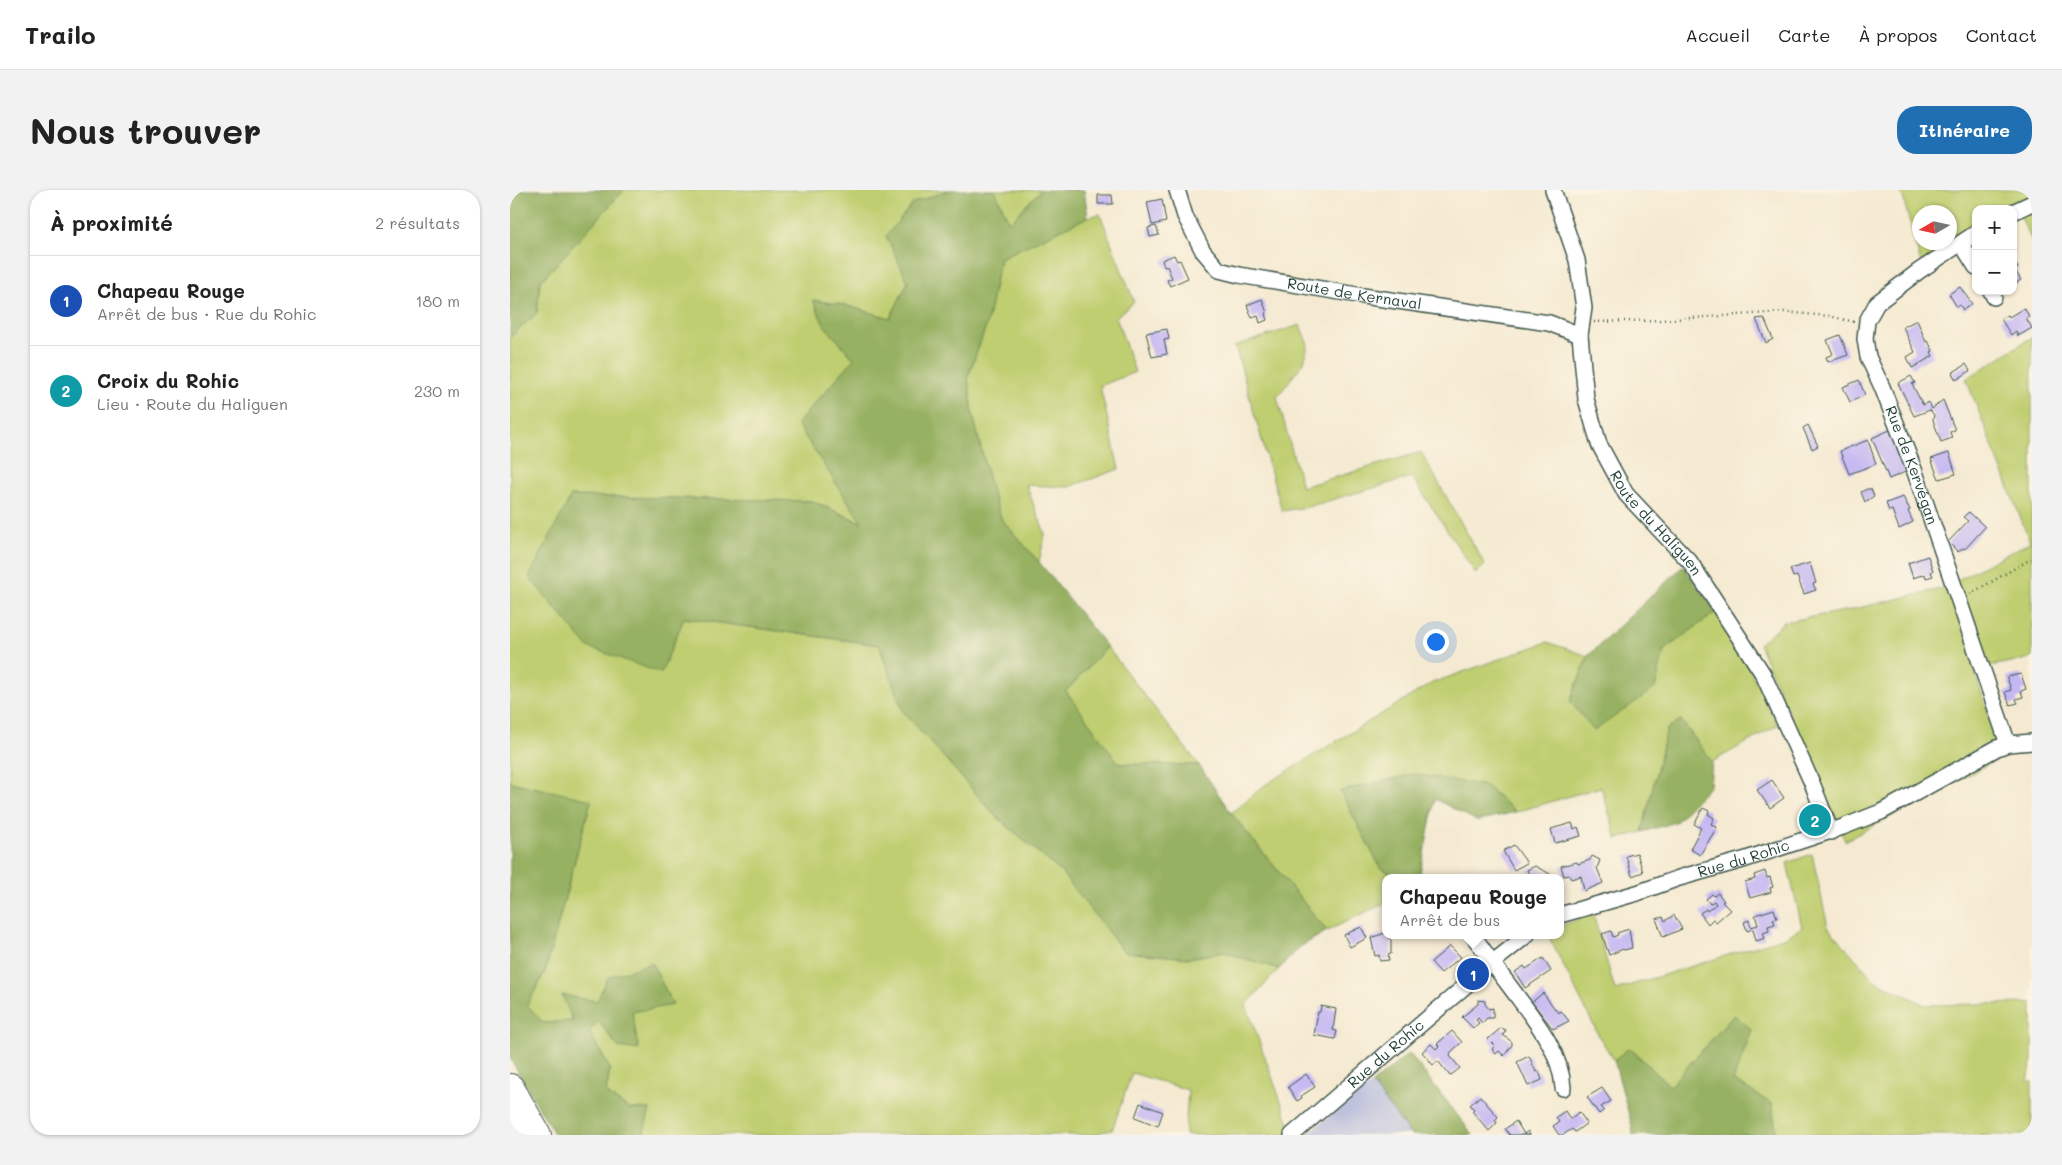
<!DOCTYPE html>
<html lang="fr">
<head>
<meta charset="utf-8">
<style>
  body { margin:0; font-family:Mali,sans-serif; background:#f2f2f2; color:#222 }
  .controls { position:absolute; right:15px; top:15px; display:grid; overflow:hidden; border-radius:10px; box-shadow:0 1px 4px #0004 }
  .controls button { width:45px; height:45px; display:grid; place-items:center; padding:0; border:0; border-bottom:1px solid #e0e0e0; background:#fff; color:#222; font:25px sans-serif }
  .compass { position:absolute; left:1402px; top:15px; width:45px; height:45px; border-radius:50%; background:#fff; box-shadow:0 1px 4px #0004; rotate:261deg }
  .you { position:absolute; left:925px; top:451px; width:18px; height:18px; margin:-12px; border:4px solid #fff; border-radius:50%; background:#1a73e8; box-shadow:0 0 0 8px #1a73e833 }
  .badge { display:grid; place-items:center; width:32px; height:32px; border-radius:50%; background:#1f6fb2; color:#fff; font-size:16px; font-weight:700 }
  .pin { position:absolute; translate:-50% -50%; border:2px solid #fff; box-shadow:0 1px 5px #0006 }
  .popup { position:absolute; left:872px; top:684px; width:182px; height:65px; box-sizing:border-box; display:grid; place-content:center; border-radius:10px; background:#fff; filter:drop-shadow(0 1px 4px #0005); font-size:16px; white-space:nowrap; color:#767676 }
  .popup b { font-size:19px; color:#222 }
  .popup::after { content:''; position:absolute; left:50%; top:100%; margin-left:-10px; border:10px solid transparent; border-top-color:#fff }
  .list { margin:0; padding:0; list-style:none }
  h2 { display:flex; justify-content:space-between; align-items:center; height:65px; margin:0; padding:0 20px; font-size:21px }
  h2 small { font-size:16px; font-weight:400; color:#767676 }
  .list li { display:grid; grid-template-columns:32px 1fr auto; gap:15px; align-items:center; box-sizing:border-box; height:90px; padding:0 20px; border-top:1px solid #e0e0e0 }
  .list b { display:block; font-size:19px; white-space:nowrap }
  .list p { margin:0; font-size:16px; white-space:nowrap; color:#767676 }
  .list em { font-size:16px; font-style:normal; color:#767676 }
  .map { position:relative; flex:none; width:1522px; height:945px; overflow:hidden; border-radius:20px }
  header { display:flex; align-items:center; gap:30px; box-sizing:border-box; height:70px; padding:0 25px; background:#fff; border-bottom:1px solid #e0e0e0 }
  header strong { font-size:24px }
  nav { display:flex; gap:28px; margin-inline-start:auto; font-size:18px }
  .intro { display:flex; align-items:center; justify-content:space-between; box-sizing:border-box; height:120px; padding:0 30px }
  h1 { margin:0; font-size:35px }
  .button { padding:12px 22px; border-radius:20px; background:#1f6fb2; color:#fff; font-size:18px; font-weight:700 }
  main { display:flex; gap:30px; padding:0 30px }
  aside { flex:1; background:#fff; border-radius:20px; box-shadow:0 1px 4px #0004 }
  .map>svg:first-child { display:block }
  .industrial { fill:#bfc2dd }
  .green { fill:#bfce70; stroke:#6f8652; fill-rule:evenodd }
  .forest { fill:#97b162; stroke:#5b774b }
  .building { fill:#c5b7f3 }
  .lines { fill:none; stroke-linecap:round; stroke-linejoin:round }
  .street-casing { stroke:#3f574c; stroke-width:18 }
  .highway-casing { stroke:#3f574c; stroke-width:30 }
  .path { stroke:#3f574c; stroke-width:2.5; stroke-dasharray:1 4; stroke-linecap:butt }
  .street { stroke:#fff; stroke-width:15 }
  .highway { stroke:#fff; stroke-width:28 }
  .labels { text-anchor:middle; stroke-width:5; stroke-linejoin:round; paint-order:stroke }
  .street-label { font-size:15px; fill:#1f3d34; stroke:#fcf5e5 }
</style>
</head>
<body>
<header>
<strong>Trailo</strong>
<nav><a>Accueil</a><a>Carte</a><a>À propos</a><a>Contact</a></nav>
</header>
<div class="intro"><h1>Nous trouver</h1><a class="button">Itinéraire</a></div>
<main>
<aside>
<h2>À proximité<small>2 résultats</small></h2>
<ul class="list">
<li><span class="badge" style="background:#1a4fb4">1</span><div><b>Chapeau Rouge</b><p>Arrêt de bus · Rue du Rohic</p></div><em>180 m</em></li>
<li><span class="badge" style="background:#0f9aa8">2</span><div><b>Croix du Rohic</b><p>Lieu · Route du Haliguen</p></div><em>230 m</em></li>
</ul>
</aside>
<div class="map">
<svg width="1522" height="945" viewBox="0 0 1522 945">
  <rect width="100%" height="100%" fill="#fcf5e5"/>
  <filter id="ink" filterUnits="userSpaceOnUse"><feTurbulence type="fractalNoise" baseFrequency=".02" numOctaves="2"/><feDisplacementMap in="SourceGraphic" scale="10" xChannelSelector="R" yChannelSelector="G"/><feConvolveMatrix kernelMatrix="1 2 1 2 8 2 1 2 1" color-interpolation-filters="sRGB"/></filter>
  <filter id="wash" filterUnits="userSpaceOnUse"><feTurbulence type="fractalNoise" baseFrequency=".0096" numOctaves="4" result="noise"/><feDisplacementMap in="SourceGraphic" scale="20" xChannelSelector="R" yChannelSelector="G"/><feGaussianBlur stdDeviation="1.12" result="paint"/><feColorMatrix in="noise" values="0 0 0 0 0 0 0 0 0 0 0 0 0 0 0 0 0 1.4 0 .05"/><feComposite in="paint" operator="in"/></filter>
  <g filter="url(#wash)">
    <rect width="100%" height="100%" fill="#f5ead1"/>
    <path class="industrial" d="M862,894L901,945H796L847,905Z"/>
    <path class="green" d="M114,0H439L403,14L398,92L380,128L334,115L303,110L314,135L344,169L287,234L353,333L302,311L61,306L151,483L174,428L369,455L393,521L486,626L551,682L614,762L679,768L714,762L769,779L736,815L783,945H675L678,900L622,883L602,940L590,942L589,945H133L140,919H119L96,903L100,879L79,841L88,831L108,857L122,822L162,815L87,812L52,805L64,831L33,833L17,815L35,782L81,611L0,592V147L27,123L30,92Z
      M485,0H531L499,33Z
      M1391,0H1522V51L1504,13L1495,19H1466V38L1411,74ZM1410,22H1440V52H1410Z
      M590,24L624,112L606,127L625,182L590,196L609,279L559,297L516,295L535,344L529,372L492,330L481,299L463,225L458,187L477,133L490,68L578,27Z
      M790,135L798,155L794,172L767,207L792,297L911,262L975,375L966,384L902,287L797,317L772,321L725,156Z
      M1522,147V468L1464,479L1492,567L1335,651L1249,454L1274,432L1340,420L1430,399L1520,352L1456,189Z
      M1206,422L1231,462L1268,535L1202,572L1171,530L1157,539L1132,642L1107,649L1091,597L1006,622L976,596L830,601L870,677L888,688H876L875,713L817,741L721,623L755,595L922,493L1037,452L1078,466L1060,511L1145,498L1154,460Z
      M597,457L689,575L609,574L556,501Z
      M1302,664L1318,737L1364,790L1415,815L1522,813V869L1518,891L1522,892V945H1271L1266,943L1262,914L1223,890L1242,840L1224,825L1160,896L1120,858L1104,870L1090,848L1038,745H1050L1051,736L1083,724L1105,800L1276,747L1292,737L1277,673Z"/>
    <path class="forest" d="M0,0H114L30,92L27,123L0,147Z
      M439,0H485L499,33L531,0H574L578,27L490,68L477,133L458,187L463,225L481,299L492,330L529,372L597,457L556,501L609,574L689,575L721,623L817,741L790,757L769,779L714,762L679,768L614,762L551,682L486,626L393,521L369,455L174,428L151,483L78,457L19,387L61,306L302,311L352,333L287,234L344,169L314,135L303,110L334,115L380,128L398,92L376,46L403,13Z
      M1173,376L1206,422L1154,460L1145,498L1084,541L1060,511L1078,466Z
      M1171,530L1202,572L1200,596L1166,632L1132,642L1157,539Z
      M904,584L976,596L1006,622L967,631L925,609L909,688H888L870,677L830,601Z
      M0,592L81,610L35,782L17,815L33,833L63,831L52,805L87,811L98,787L142,773L163,815L122,822L129,860L108,857L88,831L79,841L100,879L96,903L119,919H140L133,945H45L0,868Z
      M1224,825L1242,840L1223,890L1262,914L1266,942L1271,945H1123L1122,936L1104,870L1119,858L1160,896Z
      M899,863L963,945H901L862,894Z"/>
    <g id="blocks">
      <path class="building" d="M588,5H602L603,14H588Z
        M652,9L656,32L642,35L637,12Z
        M646,36L649,45L640,47L638,38Z
        M664,65L667,71L670,70L678,88L660,96L657,90L662,88L657,76L654,77L652,70Z
        M1503,70L1508,78L1505,80L1511,90L1503,95Z
        M1450,97L1462,114L1453,120L1450,115L1447,117L1439,104Z
        M752,109L757,123L755,124L757,130L750,133L748,126L742,128L737,115Z
        M1514,118L1519,126L1516,128L1522,138L1508,146L1506,141L1501,145L1491,129L1498,125L1499,127Z
        M1254,128L1263,149L1256,153L1246,129Z
        M1407,130L1416,152L1418,151L1423,161L1421,162L1423,166L1402,178L1397,167L1405,162L1393,137Z
        M657,139L659,149L654,150L657,164L642,167L636,143Z
        M1330,145L1338,165L1318,172L1316,167L1323,164L1317,150Z
        M1456,174L1460,181L1446,190L1442,183Z
        M1401,186L1405,193L1402,194L1413,215L1419,212L1422,219L1433,210L1445,240L1440,242L1442,248L1431,252L1423,230L1424,225L1420,220L1404,226L1388,193Z
        M1349,190L1355,205L1340,212L1333,197Z
        M1298,235L1308,256L1302,259L1293,238Z
        M1382,239L1400,280L1379,289L1362,248Z
        M1358,250L1366,274L1339,284L1330,261Z
        M1439,263L1446,284L1429,289L1421,269Z
        M1357,299H1361L1364,306L1355,312L1351,302Z
        M1393,307L1400,320L1398,321L1403,332L1389,339L1382,320L1379,321L1376,313Z
        M1459,322L1475,337L1455,359L1453,358L1448,362L1438,352L1458,331L1453,327Z
        M1418,366L1423,381L1421,382L1423,386L1416,388L1415,384L1403,388L1398,373Z
        M1300,373L1306,393L1303,394L1306,400L1294,404L1287,386L1283,387L1280,379Z
        M1511,484L1516,499L1511,501L1513,507L1506,509L1508,513L1500,515L1495,502L1501,500L1497,487Z
        M1262,590L1274,608L1260,618L1247,600Z
        M1193,618L1199,621L1198,624L1204,628L1201,634L1207,637L1190,665L1180,659L1191,638L1184,634Z
        M1062,633L1064,639L1068,637L1071,646L1045,653L1041,639Z
        M1004,655L1017,673L1004,680L993,661Z
        M1127,663L1133,682L1122,686L1116,666Z
        M1082,666L1090,670L1087,678L1093,693L1074,701L1071,686L1061,689L1059,685L1054,686L1051,676L1067,672L1068,674L1080,670Z
        M1025,676L1040,684L1041,688H1021L1017,680Z
        M1255,681L1257,688L1260,687L1263,697L1260,698L1261,702L1240,708L1235,692L1245,689L1244,685Z
        M1208,703L1214,711L1212,712L1220,720L1206,732L1203,729L1198,734L1190,723L1196,719L1197,721L1206,714L1204,711L1200,714L1196,709L1202,704L1204,706Z
        M1264,719L1267,728L1263,729L1265,734L1258,736L1259,741L1253,743L1255,748L1246,751L1243,739L1237,741L1234,732L1239,730L1241,737L1248,735L1245,725Z
        M1164,725L1172,739L1153,747L1146,729L1153,727L1155,731Z
        M851,737L857,748L840,757L834,745Z
        M1119,739L1122,758L1114,760L1113,759L1099,765L1092,744L1101,741L1103,747L1108,745L1107,743Z
        M875,743L881,750V764L878,765L879,770L870,771L869,765L865,766L861,748Z
        M940,756L951,767L931,783L921,772Z
        M1033,768L1041,781L1015,798L1005,782L1014,776L1016,779Z
        M1033,803L1048,823L1051,821L1059,831L1043,839L1022,812Z
        M968,810L975,811V814L979,819L983,818V828H977L972,833L968,828L966,830L969,833L963,838L952,827L968,814Z
        M811,816L826,819L823,840L827,841L825,849L804,845L808,822H810Z
        M991,838L996,840L993,845L1002,852V855L994,866L989,861L986,864L982,859L985,856L978,849Z
        M942,841L952,852L941,862L940,866L950,878L940,886L928,871L923,875L912,862L921,854L926,859L929,856L927,854Z
        M1019,866L1026,882L1029,881L1032,890L1018,896L1007,872Z
        M796,884L805,897L791,906L792,908L787,911L778,897Z
        M1092,898L1101,911L1091,917L1094,920L1089,924L1077,907Z
        M970,906L988,927L985,930L987,933L979,941L962,921L964,919L960,915Z
        M630,913L653,922L648,936L625,927Z
        M1055,921L1060,929L1069,922L1077,933L1065,942L1062,939L1053,945H1049L1043,936L1049,932L1046,927Z
        M1006,931L1014,944L1018,941L1020,945H1000L995,939Z"/>
    </g>
  </g>
  <g filter="url(#ink)">
    <use href="#blocks" fill-opacity="0" stroke="#3f574c" stroke-width="1"/>
    <g class="lines">
      <defs>
        <g id="street">
          <path id="s1" d="M667,0L675,26L693,61L709,80L729,85L853,106L1039,133L1070,145"/>
          <path id="s2" d="M1043,0L1067,70L1074,118L1070,145L1076,209L1089,254L1116,304L1180,372L1253,484L1302,593L1321,642"/>
          <path d="M1503,22L1522,13"/>
          <path id="s3" d="M1466,43L1409,81L1367,113L1357,131L1355,149L1358,167L1372,197L1405,282L1498,554"/>
          <path d="M1451,53L1466,77"/>
          <path d="M1481,101L1484,107"/>
          <path id="s4" d="M1050,725L1127,703L1169,688L1233,670L1333,637L1371,622L1487,558L1498,554L1522,552"/>
          <path d="M963,745C975,763 988,781 1001,798C1023,828 1051,860 1053,898"/>
          <path id="s5" d="M782,945L982,773L1017,745"/>
        </g>
        <path id="highway" d="M0,898L27,945
          M0,939L3,945"/>
      </defs>
      <use href="#street" class="street-casing"/>
      <use href="#highway" class="highway-casing"/>
      <path class="path" d="M1084,132L1150,130L1274,122L1319,126L1345,132
        M1460,404L1521,369"/>
      <use href="#street" class="street"/>
      <use href="#highway" class="highway"/>
    </g>
  </g>
  <g class="labels">
    <g class="street-label">
      <text dy="5" stroke="none"><textPath href="#s1" startOffset="229">Route de Kernaval</textPath></text>
      <text dy="5" stroke="none"><textPath href="#s3" startOffset="295">Rue de Kervégan</textPath></text>
      <text dy="5" stroke="none"><textPath href="#s2" startOffset="359">Route du Haliguen</textPath></text>
      <text dy="5" stroke="none"><textPath href="#s4" startOffset="192">Rue du Rohic</textPath></text>
      <text dy="5" stroke="none"><textPath href="#s5" startOffset="124">Rue du Rohic</textPath></text>
    </g>
  </g>
</svg>
<div class="controls">
<button>+</button>
<button>−</button>
</div>
<svg class="compass" viewBox="-18 -18 36 36"><path d="M0-13l5 13h-10z" fill="#e53935"/><path d="M0 13l5-13h-10z" fill="#767676"/></svg>
<div class="you"></div>
<div class="pin badge" style="left:963px;top:784px;background:#1a4fb4">1</div>
<div class="popup"><b>Chapeau Rouge</b>Arrêt de bus</div>
<div class="pin badge" style="left:1305px;top:630px;background:#0f9aa8">2</div>
</div>
</main>
</body>
</html>
